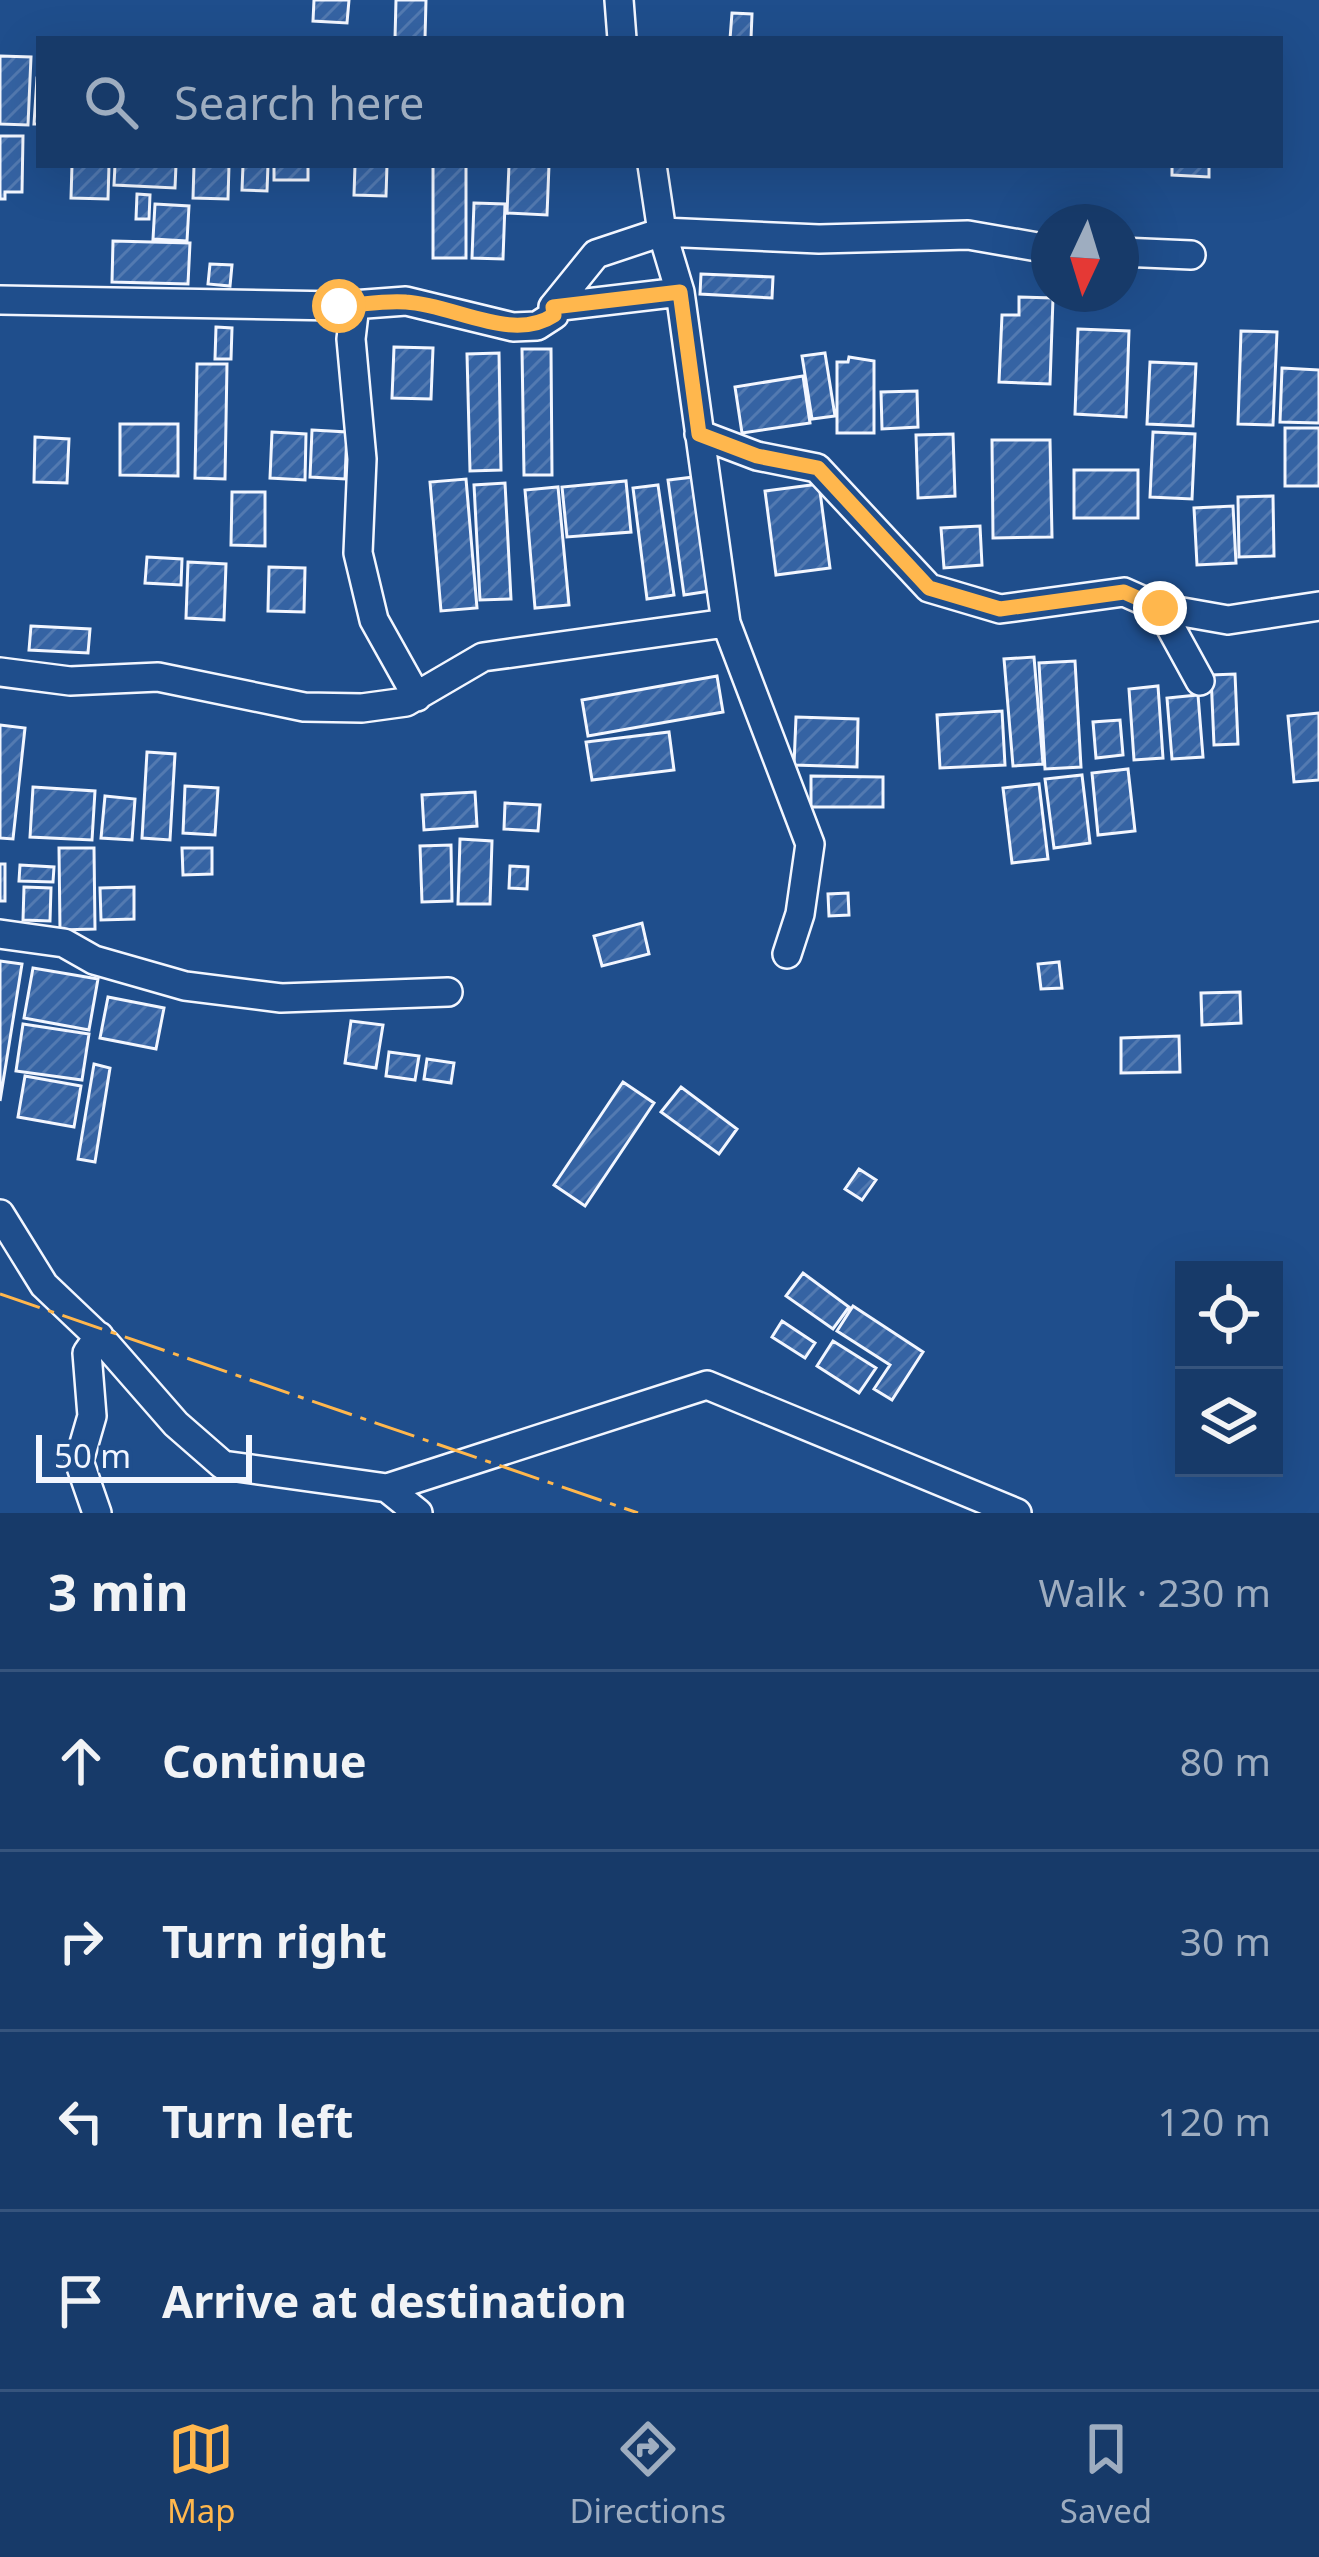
<!DOCTYPE html>
<html lang="en">
<head>
<meta charset="utf-8">
<style>
  body { margin:0; font-family:"Noto Sans",sans-serif; background:#20416f; color:#f1f3f6 }
  .controls { position:absolute; right:36px; bottom:36px; display:grid; overflow:hidden; border-radius:0px; box-shadow:0 12px 48px #0002 }
  .controls button { width:108px; height:108px; display:grid; place-items:center; padding:0; border:0; border-bottom:3px solid #36547d; background:#173a69; color:#f1f3f6; font:60px sans-serif }
  .compass { position:absolute; left:1031px; top:204px; width:108px; height:108px; border-radius:50%; background:#173a69; box-shadow:0 12px 48px #0002; rotate:184deg }
  .scale { position:absolute; left:36px; bottom:30px; width:216px; box-sizing:border-box; padding-left:12px; border:6px solid #f2f6ff; border-top:0; font-size:33px; line-height:42px; white-space:nowrap; color:#f2f6ff; -webkit-text-stroke:9px #1f4e8c; paint-order:stroke }
  .stop { position:absolute; width:36px; height:36px; margin:-27px; border:9px solid #ffb74d; border-radius:50%; background:#fff }
  .stop.end { background:#ffb74d; border-color:#fff; box-shadow:0 3px 12px #0008 }
  .list { margin:0; padding:0; list-style:none }
  h2 { display:flex; justify-content:space-between; align-items:center; height:156px; margin:0; padding:0 48px; font-size:51px }
  h2 small { font-size:39px; font-weight:400; color:#9eadc0 }
  .list li { display:grid; grid-template-columns:78px 1fr auto; gap:36px; align-items:center; box-sizing:border-box; height:180px; padding:0 48px; border-top:3px solid #36547d }
  .list b { display:block; font-size:45px; white-space:nowrap }
  .list em { font-size:39px; font-style:normal; color:#9eadc0 }
  .icon { flex:none; width:66px; height:66px; fill:none; stroke:currentColor; stroke-width:2; stroke-linecap:round; stroke-linejoin:round }
  .map { position:relative; flex:none; width:1319px; height:1513px; overflow:hidden }
  .search { position:absolute; background:#173a69; box-shadow:0 12px 48px #0002; left:36px; right:36px; top:36px; height:132px; display:flex; align-items:center; gap:30px; box-sizing:border-box; padding:0 42px; border-radius:0px; color:#9eadc0; font-size:45px }
  .sheet { height:876px; background:#173a69 }
  nav { display:flex; justify-content:space-around; align-items:center; box-sizing:border-box; height:168px; border-top:3px solid #36547d; background:#173a69; font-size:33px; color:#9eadc0 }
  nav a { display:grid; justify-items:center; gap:6px }
  nav .on { color:#ffb74d }
  .map>svg:first-child { display:block }
  .building { fill:url(#building-hatch); stroke:#f2f6ff; stroke-width:3 }
  .lines { fill:none; stroke-linecap:round; stroke-linejoin:round }
  .minor-casing { stroke:#f2f6ff; stroke-width:32 }
  .minor { stroke:#1f4e8c; stroke-width:27 }
  .power { stroke:#ffb74d; stroke-width:3; stroke-dasharray:42 9 6 9; stroke-linecap:butt }
  .route { stroke:#ffb74d; stroke-width:15 }
</style>
</head>
<body>
<div class="map">
<svg width="1319" height="1513" viewBox="0 0 1319 1513">
  <defs>
    <pattern id="building-hatch" width="6" height="6" patternUnits="userSpaceOnUse" patternTransform="scale(3)"><rect width="6" height="6" fill="#3563a3"/><path d="M-1 1l2-2M0 6l6-6M5 7l2-2" fill="none" stroke="#537ab1"/></pattern>
  </defs>
  <rect width="100%" height="100%" fill="#1f4e8c"/>
  <path class="building" d="M314,0H349L347,23L313,21Z
    M396,0H426L425,39H395Z
    M732,13L752,14L751,39H730Z
    M0,56L31,57L28,125L0,124Z
    M37,78H39V124H34Z
    M0,136H23L22,192H5V199H0Z
    M72,165H109L108,199L71,198Z
    M115,165H176L175,188L114,185Z
    M194,165H229L228,199L193,198Z
    M243,165H268L267,191L242,190Z
    M274,165H308V180H274Z
    M355,165H387L386,196L354,195Z
    M433,165H466V258H433Z
    M509,165H549L547,215L507,213Z
    M1172,165H1209V177L1172,175Z
    M137,194L150,195L149,219H136Z
    M474,203L505,204L503,259L472,258Z
    M155,204L189,206L187,241L153,239Z
    M113,241L190,243L188,284L112,282Z
    M210,264L232,265L230,286L208,284Z
    M701,274L773,277L772,298L700,294Z
    M1019,297L1053,298L1050,384L999,382L1002,315H1019Z
    M216,327L232,328L231,359H215Z
    M1078,329L1129,331L1126,417L1075,414Z
    M1241,331L1277,332L1273,425L1238,424Z
    M394,347L433,348L431,399L392,398Z
    M522,349H551L552,475H524Z
    M499,353L501,470L470,471L467,354Z
    M825,353L835,416L812,419L802,356Z
    M849,357L874,361V433H837V362H848Z
    M1150,362L1196,364L1193,426L1147,424Z
    M197,364H227L225,479L195,478Z
    M1282,368L1319,370V423L1280,422Z
    M803,376L810,423L742,433L735,387Z
    M917,391L918,427L882,429L881,392Z
    M120,424H178V476L120,475Z
    M1285,428H1319V486H1285Z
    M312,430L347,432L345,479L310,477Z
    M272,432L306,434L305,480L270,478Z
    M1153,432L1195,434L1192,499L1150,497Z
    M953,434L955,496L918,498L916,435Z
    M35,437L69,439L67,483L34,482Z
    M992,440H1050L1052,537L993,538Z
    M1074,470H1138V518H1074Z
    M694,477L710,591L684,595L668,480Z
    M466,479L477,608L441,611L430,482Z
    M626,481L631,532L567,537L562,487Z
    M505,483L511,599L480,600L474,485Z
    M819,484L830,568L776,575L765,491Z
    M658,485L674,595L647,599L633,488Z
    M558,487L569,605L535,608L525,490Z
    M232,492H265V546L231,545Z
    M1273,496L1274,556L1239,557L1238,497Z
    M1233,506L1236,563L1197,565L1194,508Z
    M980,526L982,565L944,568L941,528Z
    M147,557L182,559L181,585L145,583Z
    M188,562L226,564L224,620L186,618Z
    M269,567L305,568L304,612L268,611Z
    M31,626L90,629L88,653L29,650Z
    M1034,657L1043,764L1013,766L1004,659Z
    M1075,661L1081,767L1045,769L1039,663Z
    M1235,674L1238,744L1214,745L1211,675Z
    M717,676L723,712L588,736L582,700Z
    M1158,686L1163,758L1134,760L1129,689Z
    M1198,695L1203,757L1172,759L1167,698Z
    M1002,711L1005,765L940,768L937,715Z
    M1319,713V780L1294,782L1288,716Z
    M796,717L858,719L857,767L794,765Z
    M1120,720L1123,755L1096,758L1093,722Z
    M0,725L25,728L13,839L0,838Z
    M669,732L674,770L592,780L586,742Z
    M147,752L175,754L170,840L142,838Z
    M1128,769L1135,831L1098,835L1092,773Z
    M1082,775L1090,843L1054,848L1045,779Z
    M811,776L883,777V807H811Z
    M1039,784L1048,859L1012,863L1003,788Z
    M185,786L218,788L215,835L183,833Z
    M33,787L95,791L92,840L30,837Z
    M475,792L477,826L424,830L422,795Z
    M105,796L135,799L132,840L101,838Z
    M505,803L540,805L538,831L504,829Z
    M460,839L492,841L490,904H458Z
    M451,845L452,901L422,902L420,846Z
    M59,848H94L95,929L60,930Z
    M182,848H212V874L183,875Z
    M0,864H5V901H0Z
    M20,865L54,867L53,882L19,881Z
    M510,866L528,867L527,889L509,888Z
    M24,887L51,888L50,921L23,920Z
    M134,887V919L101,920L100,888Z
    M848,893L849,915L829,916L828,894Z
    M642,923L649,954L602,966L594,936Z
    M0,961L22,964L0,1101Z
    M1059,962L1062,988L1041,989L1038,964Z
    M33,968L98,979L89,1030L24,1018Z
    M1240,992L1241,1023L1202,1025L1201,993Z
    M108,997L164,1008L156,1049L100,1038Z
    M351,1021L383,1025L376,1068L345,1063Z
    M23,1024L89,1034L82,1080L16,1071Z
    M1179,1036L1180,1072L1121,1073V1038Z
    M389,1052L419,1056L415,1080L386,1076Z
    M427,1059L454,1063L451,1083L424,1079Z
    M94,1064L110,1068L95,1162L78,1159Z
    M25,1076L81,1086L74,1127L18,1117Z
    M623,1082L654,1103L585,1206L554,1185Z
    M681,1087L737,1129L719,1154L661,1112Z
    M859,1169L876,1180L862,1200L845,1189Z
    M803,1273L849,1307L833,1329L786,1296Z
    M853,1306L923,1352L892,1400L874,1389L890,1365L837,1331Z
    M782,1321L815,1343L805,1358L772,1337Z
    M833,1341L876,1368L859,1393L817,1366Z"/>
  <g class="lines">
    <defs>
      <path id="minor" d="M619,0L622,39
        M652,165L662,232L680,292L726,623L810,844L800,914L787,954
        M1121,252L1191,255
        M0,300L339,306L406,301L513,327L537,326L554,315L553,307L596,254L662,232L819,239L968,235L1049,249
        M355,305L351,339L362,459L358,553L374,620L417,697
        M553,307L680,292
        M699,434L757,456L817,468L929,588L1000,609L1124,592L1160,608L1228,620L1319,606
        M1160,608L1200,681
        M0,672L70,681L158,677L304,707L362,708L406,702L483,657L726,623
        M0,934L64,943L94,960L185,986L281,998L448,992
        M0,1214L44,1285L106,1344L176,1424L223,1465L387,1488L707,1385L1017,1513
        M387,1488L418,1513
        M97,1513L79,1461L92,1416L87,1353L99,1336"/>
    </defs>
    <use href="#minor" class="minor-casing"/>
    <use href="#minor" class="minor"/>
    <path class="power" d="M0,1294L638,1513"/>
  </g>
  <g class="lines">
    <path class="route" d="M339,306C361,305 385,300 406,302C455,305 512,343 554,315L553,307L680,292L699,434L757,456L818,468L929,588L1000,609L1124,592L1160,608"/>
  </g>
</svg>
<div class="controls">
<button><svg class="icon" aria-label="locate" viewBox="0 0 24 24"><circle cx="12" cy="12" r="6"/><path d="M12 2v4M12 18v4M2 12h4M18 12h4"/></svg></button>
<button><svg class="icon" aria-label="layers" viewBox="0 0 24 24"><path d="M12 4l9 5-9 5-9-5zM3 14l9 5 9-5"/></svg></button>
</div>
<svg class="compass" viewBox="-18 -18 36 36"><path d="M0-13l5 13h-10z" fill="#e53935"/><path d="M0 13l5-13h-10z" fill="#9eadc0"/></svg>
<div class="scale">50 m</div>
<div class="stop" style="left:339px;top:306px"></div>
<div class="stop end" style="left:1160px;top:608px"></div>
<div class="search"><svg class="icon" aria-label="search" viewBox="0 0 24 24"><circle cx="10" cy="10" r="6"/><path d="M15 15l6 6"/></svg>Search here</div>
</div>
<section class="sheet">
<h2>3 min<small>Walk · 230 m</small></h2>
<ul class="list">
<li><svg class="icon" aria-label="ahead" viewBox="0 0 24 24"><path d="M12 20V5M6 11l6-6 6 6"/></svg><div><b>Continue</b></div><em>80 m</em></li>
<li><svg class="icon" aria-label="right" viewBox="0 0 24 24"><path d="M7 20v-9h11M14 6l5 5-5 5"/></svg><div><b>Turn right</b></div><em>30 m</em></li>
<li><svg class="icon" aria-label="left" viewBox="0 0 24 24"><path d="M17 20v-9H6M10 6l-5 5 5 5"/></svg><div><b>Turn left</b></div><em>120 m</em></li>
<li><svg class="icon" aria-label="arrive" viewBox="0 0 24 24"><path d="M6 21V4h12l-3 4 3 4H6"/></svg><div><b>Arrive at destination</b></div></li>
</ul>
</section>
<nav>
<a class="on"><svg class="icon" aria-label="map" viewBox="0 0 24 24"><path d="M3 6l6-2 6 2 6-2v14l-6 2-6-2-6 2zM9 4v14M15 6v14"/></svg>Map</a>
<a><svg class="icon" aria-label="directions" viewBox="0 0 24 24"><path d="M12 3l9 9-9 9-9-9zM9 14v-3h6M13 9l2 2-2 2"/></svg>Directions</a>
<a><svg class="icon" aria-label="saved" viewBox="0 0 24 24"><path d="M7 4h10v16l-5-4-5 4z"/></svg>Saved</a>
</nav>
</body>
</html>
